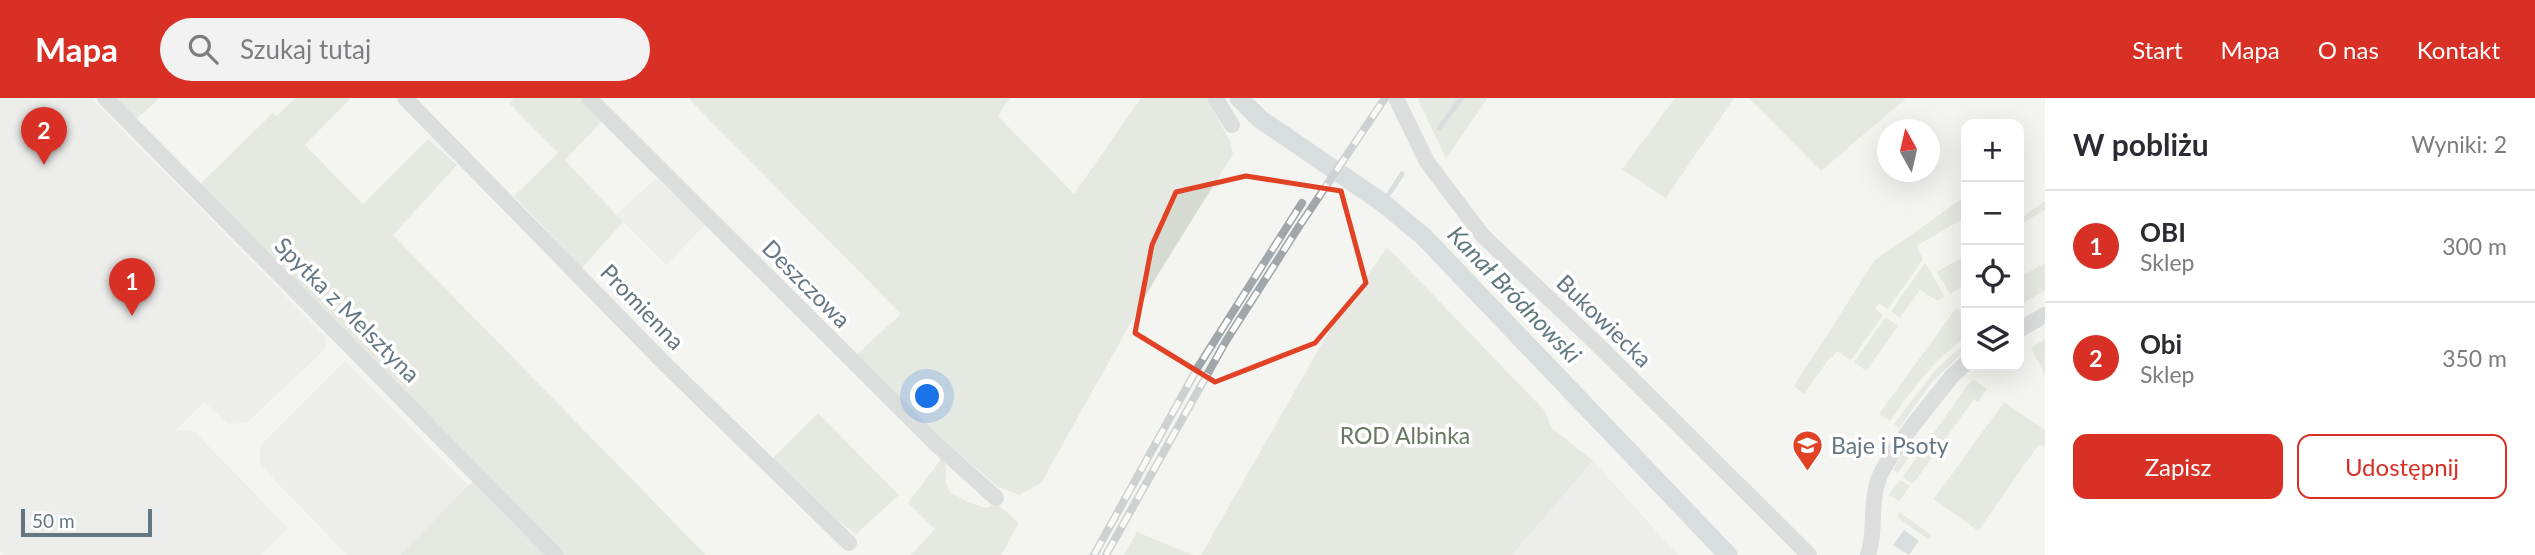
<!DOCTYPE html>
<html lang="pl">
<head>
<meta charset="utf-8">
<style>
  body { margin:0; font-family:Lato,sans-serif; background:#f2f2f3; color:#2b2b33 }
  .controls { position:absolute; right:21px; top:21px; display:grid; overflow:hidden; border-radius:14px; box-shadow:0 7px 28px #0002 }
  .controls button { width:63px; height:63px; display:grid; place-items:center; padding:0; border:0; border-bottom:2px solid #e1e1e2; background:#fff; color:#2b2b33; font:35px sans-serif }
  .compass { position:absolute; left:1877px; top:21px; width:63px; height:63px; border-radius:50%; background:#fff; box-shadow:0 7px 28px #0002; rotate:352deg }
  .scale { position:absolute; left:21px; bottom:18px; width:131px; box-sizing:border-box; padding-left:7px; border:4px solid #637681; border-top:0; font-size:19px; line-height:24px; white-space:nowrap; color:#637681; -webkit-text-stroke:5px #fff; paint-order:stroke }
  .you { position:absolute; left:928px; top:299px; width:24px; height:24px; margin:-18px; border:5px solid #fff; border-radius:50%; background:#1a73e8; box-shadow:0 0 0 10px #1a73e833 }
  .badge { display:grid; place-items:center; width:46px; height:46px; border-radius:50%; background:#d93025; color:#fff; font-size:23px; font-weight:700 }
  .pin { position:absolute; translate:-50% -58px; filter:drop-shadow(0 2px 4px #0008) }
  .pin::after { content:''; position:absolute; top:37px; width:24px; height:21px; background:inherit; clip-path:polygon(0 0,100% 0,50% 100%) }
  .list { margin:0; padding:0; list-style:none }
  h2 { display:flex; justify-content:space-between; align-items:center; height:91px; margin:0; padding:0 28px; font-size:30px }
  h2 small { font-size:23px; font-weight:400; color:#7c7c81 }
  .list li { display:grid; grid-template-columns:46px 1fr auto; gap:21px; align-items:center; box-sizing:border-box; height:112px; padding:0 28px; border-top:2px solid #e1e1e2 }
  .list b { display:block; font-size:26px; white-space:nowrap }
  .list p { margin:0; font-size:23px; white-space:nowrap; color:#7c7c81 }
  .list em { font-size:23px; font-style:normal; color:#7c7c81 }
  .actions { display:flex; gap:14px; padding:21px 28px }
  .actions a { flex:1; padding:16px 0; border:2px solid #d93025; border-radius:14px; text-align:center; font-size:24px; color:#d93025 }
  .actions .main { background:#d93025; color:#fff }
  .icon { flex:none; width:38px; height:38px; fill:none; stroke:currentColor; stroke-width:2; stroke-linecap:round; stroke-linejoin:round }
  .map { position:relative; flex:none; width:2045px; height:457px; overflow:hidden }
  header { display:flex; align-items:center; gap:42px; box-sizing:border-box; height:98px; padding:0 35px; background:#d93025; color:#fff }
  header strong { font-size:33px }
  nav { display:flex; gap:38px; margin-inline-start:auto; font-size:24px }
  .search { width:490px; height:63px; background:#f2f2f3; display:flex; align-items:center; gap:18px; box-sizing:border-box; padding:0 24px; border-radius:38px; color:#7c7c81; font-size:26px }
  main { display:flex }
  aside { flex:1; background:#fff }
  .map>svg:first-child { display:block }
  .built { fill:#e5e6e4 }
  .green { fill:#d6dbd1 }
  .water { fill:#b7c4c7 }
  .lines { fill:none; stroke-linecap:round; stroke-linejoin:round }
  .stream { stroke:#b7c4c7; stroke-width:5 }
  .canal { stroke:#b7c4c7; stroke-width:19 }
  .street { stroke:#bfc4c6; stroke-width:16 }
  .rail-casing { stroke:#a0a7ab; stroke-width:8 }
  .rail { stroke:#fff; stroke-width:5; stroke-dasharray:16; stroke-linecap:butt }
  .marked { fill:none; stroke:#e14124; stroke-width:5; stroke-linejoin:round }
  .labels { text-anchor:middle; stroke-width:7; stroke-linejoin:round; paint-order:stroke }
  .street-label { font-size:23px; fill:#637681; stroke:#fff }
  .park-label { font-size:23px; fill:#687862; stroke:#fff }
  .poi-label { font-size:23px; fill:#637681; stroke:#fff; text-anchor:start }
  .water-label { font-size:24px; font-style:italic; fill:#5f797f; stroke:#fff }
</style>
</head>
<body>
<header>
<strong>Mapa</strong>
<div class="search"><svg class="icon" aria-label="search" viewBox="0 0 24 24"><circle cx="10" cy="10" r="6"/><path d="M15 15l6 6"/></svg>Szukaj tutaj</div>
<nav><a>Start</a><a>Mapa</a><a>O nas</a><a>Kontakt</a></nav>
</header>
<main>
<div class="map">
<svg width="2045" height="457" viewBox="0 0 2045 457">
  <rect width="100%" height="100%" fill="#f4f4f0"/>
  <path class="built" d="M0,0H91L325,238V251L247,325L228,326L204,304L176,332L194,333L288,430L261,457H4L0,452Z
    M656,80L705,127L666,167L616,117Z
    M345,263L469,388L400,457H347L260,367V348Z
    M1593,363L1602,373L1678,457H1512Z"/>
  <path class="green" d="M111,0H160L134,23Z
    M295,0H351L305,47L363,106L428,41L457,67L393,137L706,457H564L198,88L273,15L277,18Z
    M514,0H580L602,23L565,62L623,124L582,170L514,98L558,55L509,5Z
    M688,0H1010L998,18L1074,96L1141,0H1206L1230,43L1233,56L1157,178L1041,385L1019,397L998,389L914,316L857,256L901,216Z
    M1417,0H1488L1446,60Z
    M1675,0H1734L1666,100L1622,71Z
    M1749,0H1906L1821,73Z
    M1966,98V119L1916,148L1923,161L1888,211L1879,205L1875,211L1883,217L1851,262L1837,253L1833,259L1831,258L1804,296L1794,288L1875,162Z
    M2045,103V112L2019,127V121Z
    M1387,149L1545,313L1551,329L1593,363L1512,457H1201L1328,235Z
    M1966,157V186L1950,196L1937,174Z
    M1925,165L1945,199L1938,203L1920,192L1900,220L1891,213Z
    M2045,165V192L2019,208V180Z
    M1957,209L1966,225V239C1932,263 1914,290 1890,323L1879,316Z
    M1886,219L1898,228L1866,273L1854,264Z
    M2045,241V276L2031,250Z
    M1966,245V252L1933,283L1899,330L1894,326L1936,271Z
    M1974,282L1987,291L1978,304L1974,301L1913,386L1903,379L1968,286Z
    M2004,304L2045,332V347L2044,349L2039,346L1978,433L1934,401Z
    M818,315L899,397L856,436L827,415L773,360Z
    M1906,351H1915L1898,375L1893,372Z
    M942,360L946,363V386L950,394L968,404L986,410L997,406L1019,425L1001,457H911L935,431L908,405Z
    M474,382L547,457H400Z
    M1900,382L1910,388L1899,403L1889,397Z
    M1899,414L1932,437L1929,442L1897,419Z
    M1137,434L1193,457H1124Z"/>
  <path class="water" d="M1904,432L1919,443L1909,457L1893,447Z"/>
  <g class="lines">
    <path class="stream" d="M1439,30L1462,0
      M1383,105L1402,76"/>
    <path class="canal" d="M1239,0L1260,21L1383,105L1424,139L1728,457"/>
    <path class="street" d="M105,0L556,457
      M405,0L664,265L849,445
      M589,0L934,344L996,400
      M1215,0L1232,27
      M1396,0L1427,64L1483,138L1597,246L1809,457
      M2019,232L2045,217
      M1868,457C1876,434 1870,410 1877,386C1884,359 1933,303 1952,278L1966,265"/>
    <defs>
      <path id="rail" d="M1094,457L1198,269L1302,105
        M1106,457L1226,243L1298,130L1385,0"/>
    </defs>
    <use href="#rail" class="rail-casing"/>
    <use href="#rail" class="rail"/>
  </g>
  <path d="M0 0H2045V457H0ZM1246,78L1341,93L1366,185L1315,245L1215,284L1135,235L1152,147L1176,94Z" fill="#f4f4f0" fill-opacity=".55" fill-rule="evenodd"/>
  <path class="marked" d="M1246,78L1341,93L1366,185L1315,245L1215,284L1135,235L1152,147L1176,94Z"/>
  <defs>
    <symbol id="school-pin" viewBox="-11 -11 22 30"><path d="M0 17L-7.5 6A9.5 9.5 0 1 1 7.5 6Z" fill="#e14124" stroke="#fff"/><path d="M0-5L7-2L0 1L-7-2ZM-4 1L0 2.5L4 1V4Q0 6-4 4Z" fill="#fff"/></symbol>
  </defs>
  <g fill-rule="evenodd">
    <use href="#school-pin" x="1790" y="330" width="35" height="47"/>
  </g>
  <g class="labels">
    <g class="street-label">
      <text transform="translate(806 186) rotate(45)" y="8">Deszczowa</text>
      <text transform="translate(642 209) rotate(46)" y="8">Promienna</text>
      <text transform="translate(347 212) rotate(45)" y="8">Spytka z Melsztyna</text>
      <text transform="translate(1604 223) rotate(44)" y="8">Bukowiecka</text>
    </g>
    <g class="park-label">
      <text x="1405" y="346">ROD Albinka</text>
    </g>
    <g class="poi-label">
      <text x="1831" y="356">Baje i Psoty</text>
    </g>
    <g class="water-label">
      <text transform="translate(1514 197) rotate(46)" y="8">Kanał Bródnowski</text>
    </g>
  </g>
</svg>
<div class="controls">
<button>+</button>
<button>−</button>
<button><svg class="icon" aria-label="locate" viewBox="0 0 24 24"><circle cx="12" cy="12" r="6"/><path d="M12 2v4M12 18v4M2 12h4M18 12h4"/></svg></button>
<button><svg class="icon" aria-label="layers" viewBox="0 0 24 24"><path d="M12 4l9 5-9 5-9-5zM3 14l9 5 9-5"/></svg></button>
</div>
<svg class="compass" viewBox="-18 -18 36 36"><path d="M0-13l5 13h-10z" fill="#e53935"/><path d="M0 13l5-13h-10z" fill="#7c7c81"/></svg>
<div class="scale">50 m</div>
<div class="you"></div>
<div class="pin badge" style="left:132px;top:218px">1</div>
<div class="pin badge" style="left:44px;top:67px">2</div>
</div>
<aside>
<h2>W pobliżu<small>Wyniki: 2</small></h2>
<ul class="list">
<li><span class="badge">1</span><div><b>OBI</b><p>Sklep</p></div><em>300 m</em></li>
<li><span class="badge">2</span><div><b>Obi</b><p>Sklep</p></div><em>350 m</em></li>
</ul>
<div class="actions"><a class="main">Zapisz</a><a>Udostępnij</a></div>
</aside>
</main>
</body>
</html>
